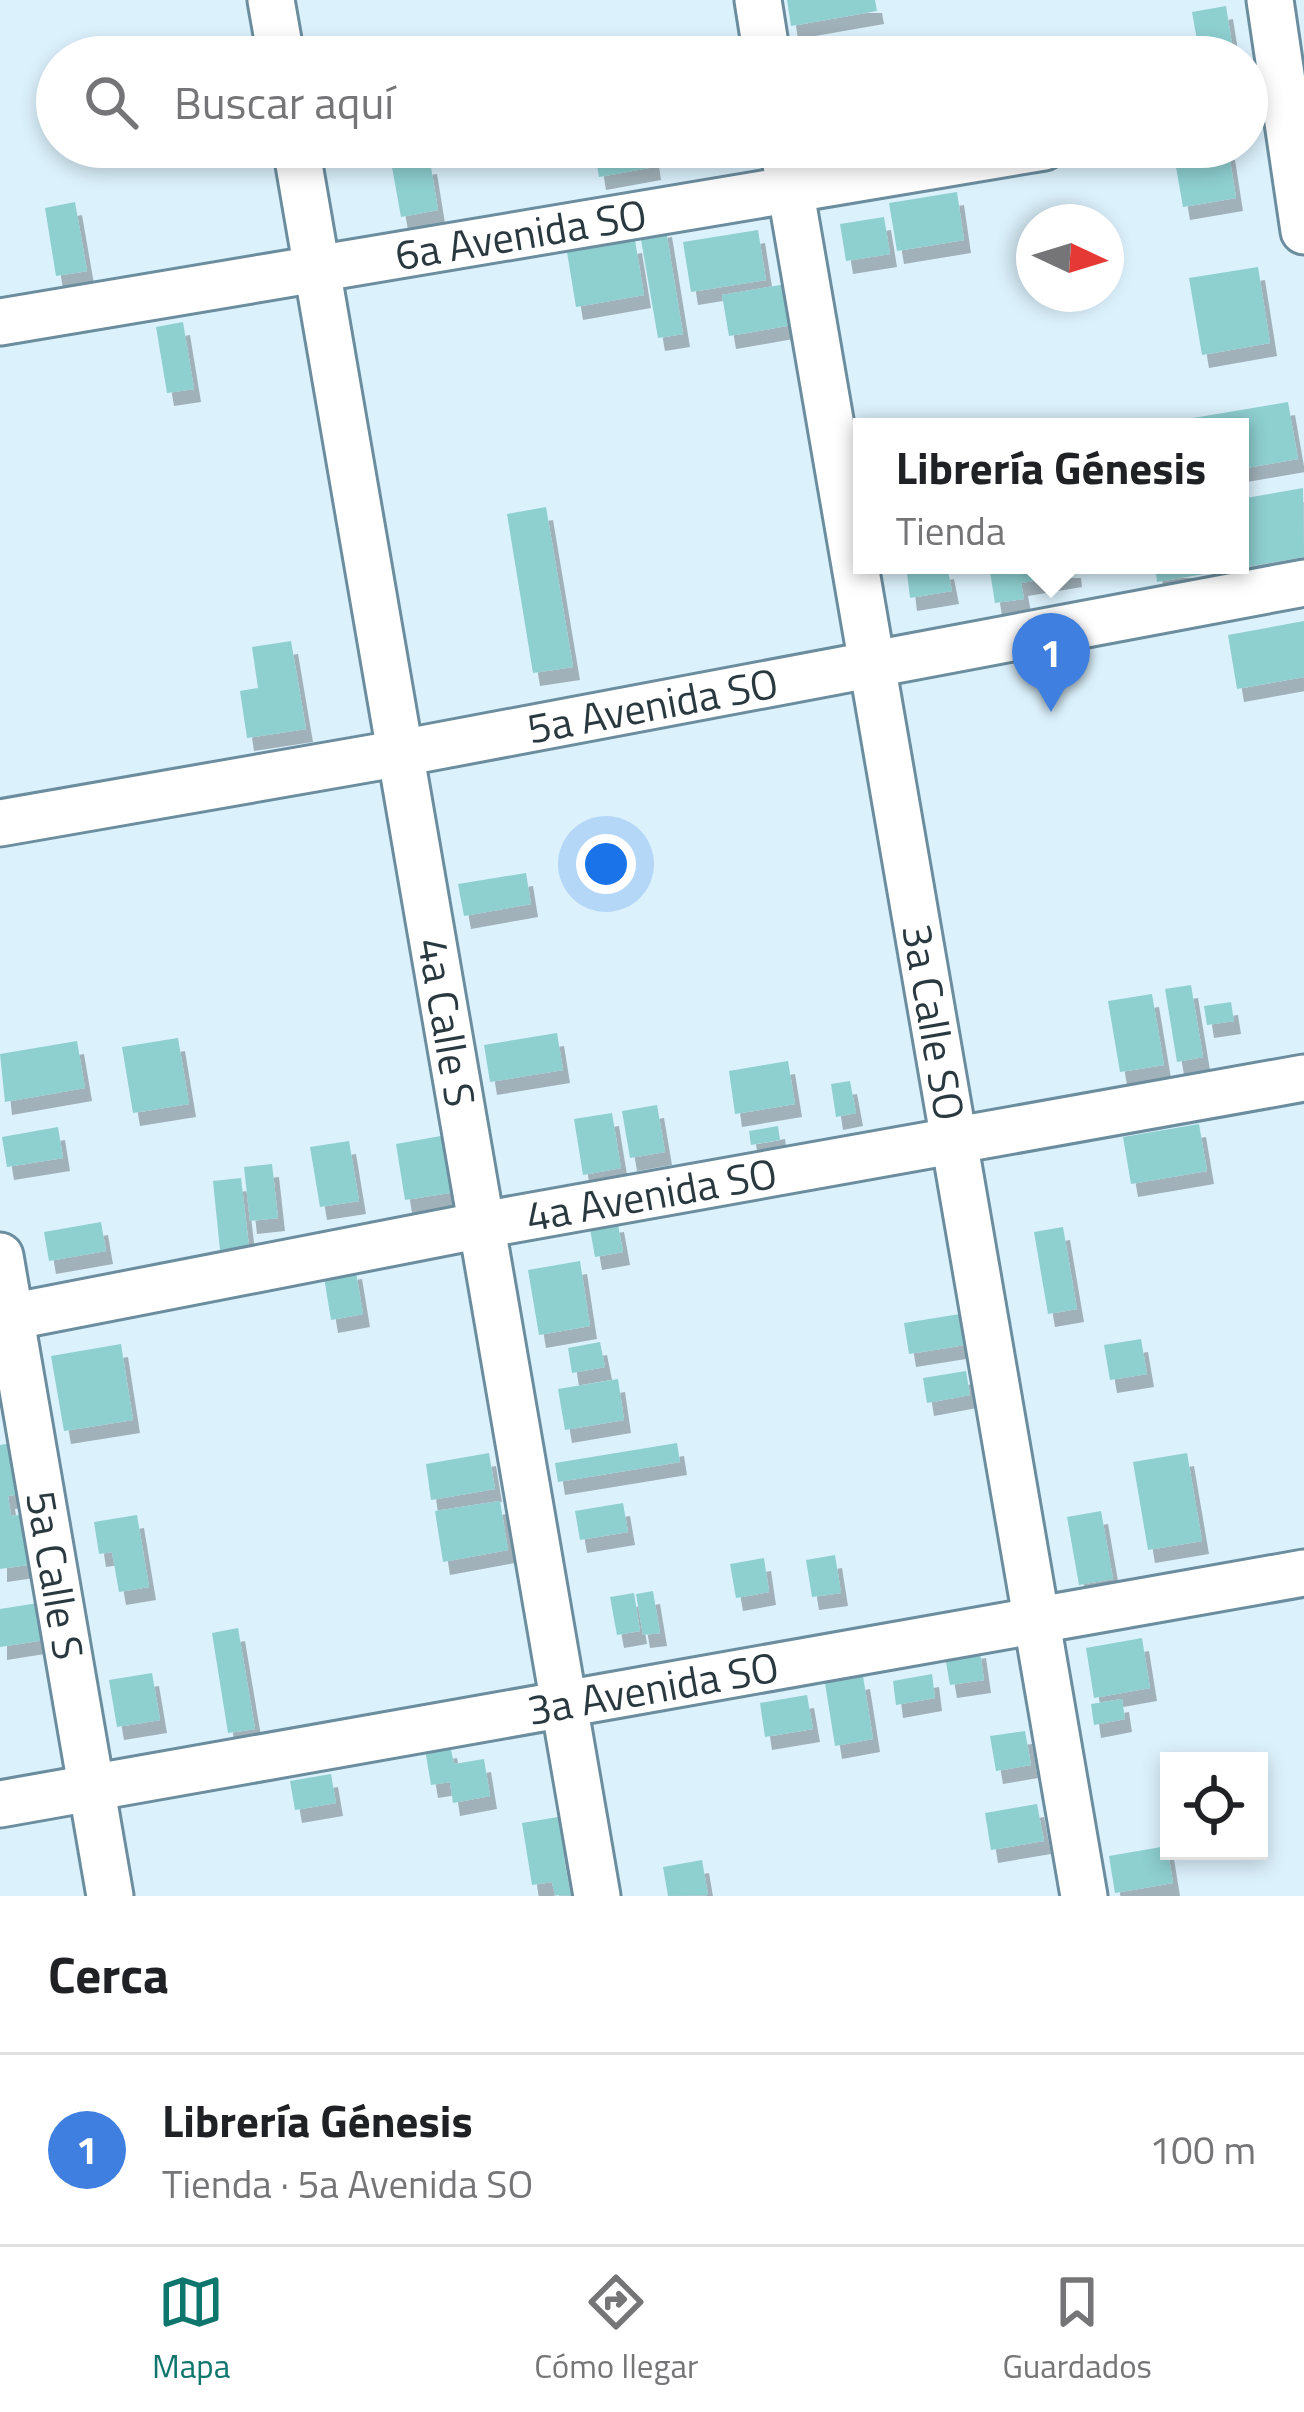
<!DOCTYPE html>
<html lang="es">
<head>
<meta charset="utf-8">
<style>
  body { margin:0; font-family:"Titillium Web",sans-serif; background:#f2f2f2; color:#202124 }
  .controls { position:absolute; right:36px; bottom:36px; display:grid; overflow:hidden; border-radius:0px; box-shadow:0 6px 18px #0003 }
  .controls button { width:108px; height:108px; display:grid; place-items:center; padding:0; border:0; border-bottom:3px solid #e0e0e0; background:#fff; color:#202124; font:60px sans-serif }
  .compass { position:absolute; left:1016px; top:204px; width:108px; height:108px; border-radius:50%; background:#fff; box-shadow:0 6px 18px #0003; rotate:94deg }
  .you { position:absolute; left:606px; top:864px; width:42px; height:42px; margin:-30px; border:9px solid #fff; border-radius:50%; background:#1a73e8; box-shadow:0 0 0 18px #1a73e833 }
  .badge { display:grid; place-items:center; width:78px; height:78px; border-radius:50%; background:#0f766e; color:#fff; font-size:39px; font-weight:700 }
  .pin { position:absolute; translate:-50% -99px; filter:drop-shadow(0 3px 6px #0008) }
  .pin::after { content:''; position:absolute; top:63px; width:42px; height:36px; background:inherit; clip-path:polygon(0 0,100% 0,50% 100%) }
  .popup { position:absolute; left:853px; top:418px; width:396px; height:156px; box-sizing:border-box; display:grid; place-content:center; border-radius:0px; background:#fff; filter:drop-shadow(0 3px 9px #0005); font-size:39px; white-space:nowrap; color:#757577 }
  .popup b { font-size:45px; color:#202124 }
  .popup::after { content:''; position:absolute; left:50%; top:100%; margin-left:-24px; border:24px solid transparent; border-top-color:#fff }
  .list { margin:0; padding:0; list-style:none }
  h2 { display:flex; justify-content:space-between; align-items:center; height:156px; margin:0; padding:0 48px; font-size:51px }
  h2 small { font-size:39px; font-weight:400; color:#757577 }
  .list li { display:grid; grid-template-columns:78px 1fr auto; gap:36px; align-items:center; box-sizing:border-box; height:192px; padding:0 48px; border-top:3px solid #e0e0e0 }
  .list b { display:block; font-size:45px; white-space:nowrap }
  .list p { margin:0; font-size:39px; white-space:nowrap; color:#757577 }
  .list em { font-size:39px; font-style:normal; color:#757577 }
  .icon { flex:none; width:66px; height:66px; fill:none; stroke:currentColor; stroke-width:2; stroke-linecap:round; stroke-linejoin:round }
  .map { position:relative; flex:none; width:1304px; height:1896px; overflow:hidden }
  .search { position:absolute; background:#fff; box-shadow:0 6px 18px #0003; left:36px; right:36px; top:36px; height:132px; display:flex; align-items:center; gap:30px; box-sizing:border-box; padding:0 42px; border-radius:66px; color:#757577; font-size:45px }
  .sheet { height:348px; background:#fff }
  nav { display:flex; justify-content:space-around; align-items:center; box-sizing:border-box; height:168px; border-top:3px solid #e0e0e0; background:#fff; font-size:33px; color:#757577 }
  nav a { display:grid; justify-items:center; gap:6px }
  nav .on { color:#0f766e }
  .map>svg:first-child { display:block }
  .building { fill:#8ecfd0; filter:url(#shadow) }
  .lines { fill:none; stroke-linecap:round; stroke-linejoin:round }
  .minor-casing { stroke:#6b8d9e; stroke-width:51 }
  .minor { stroke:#fff; stroke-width:45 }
  .labels { text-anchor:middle; stroke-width:12; stroke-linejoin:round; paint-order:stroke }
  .street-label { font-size:42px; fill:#2a3940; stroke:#fff }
</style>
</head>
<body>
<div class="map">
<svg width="1304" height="1896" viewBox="0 0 1304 1896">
  <defs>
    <filter id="shadow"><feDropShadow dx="7" dy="13" stdDeviation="0" flood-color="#0004"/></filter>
  </defs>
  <rect width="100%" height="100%" fill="#dbf1fc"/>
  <path class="building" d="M787,0H875L877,11L791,26Z
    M1226,6L1234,57H1200L1192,12Z
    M594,147H651L654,167L599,177Z
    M1189,147H1228L1236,198L1183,207L1173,150Z
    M430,161L438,210L401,217L392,167Z
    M957,192L964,240L897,251L889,203Z
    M75,202L87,271L56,276L45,208Z
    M884,217L890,254L846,261L840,224Z
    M665,224L683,334L658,338L639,228Z
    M758,230L766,280L691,292L683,242Z
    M635,240L644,295L576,307L567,252Z
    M1258,267L1270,343L1202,355L1189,278Z
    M786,284L792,325L729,336L722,295Z
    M183,322L194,389L167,393L156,327Z
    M1288,402L1298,459L1240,469V427H1195L1193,418Z
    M1303,488L1304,557L1157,582L1155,565H1240V499Z
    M546,507L573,667L533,673L507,514Z
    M989,565H1074L1075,574L1021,583L1024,599L995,603Z
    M947,566L952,591L910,598L907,573Z
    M1304,621V677L1237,689L1228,635Z
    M291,641L306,729L247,738L240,691L258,688L252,647Z
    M526,873L531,904L464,916L458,884Z
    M1191,985L1203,1057L1177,1062L1165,989Z
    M1152,994L1164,1065L1120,1072L1108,1001Z
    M1231,1002L1234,1021L1207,1025L1204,1006Z
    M557,1033L563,1070L490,1082L484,1045Z
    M178,1038L189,1104L133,1113L122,1047Z
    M77,1041L85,1088L5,1102L0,1054Z
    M788,1061L795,1104L735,1114L729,1071Z
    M850,1081L856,1113L836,1117L831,1084Z
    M657,1105L665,1152L630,1158L622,1111Z
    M612,1113L621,1168L583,1175L574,1119Z
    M1199,1124L1207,1171L1131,1184L1123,1137Z
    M778,1126L780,1140L751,1145L749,1131Z
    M58,1127L63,1158L7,1167L2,1137Z
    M452,1134L462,1191L405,1200L396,1144Z
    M349,1141L359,1201L320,1207L310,1147Z
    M272,1164L278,1218L250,1221L244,1167Z
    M241,1178L249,1247L220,1250L213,1181Z
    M617,1219L623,1252L595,1257L589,1223Z
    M101,1222L106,1251L49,1261L44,1232Z
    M1063,1227L1077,1309L1048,1314L1034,1232Z
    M580,1261L590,1326L539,1335L528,1270Z
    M355,1266L363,1314L331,1320L323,1271Z
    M960,1314L965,1345L909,1354L904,1323Z
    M1141,1339L1147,1374L1110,1380L1104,1345Z
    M600,1342L605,1367L572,1373L568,1348Z
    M121,1344L133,1420L64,1431L51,1356Z
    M966,1371L970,1395L927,1403L923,1378Z
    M618,1379L624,1420L565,1430L558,1389Z
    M17,1442L26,1493L8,1496L11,1516L26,1514L34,1564L0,1569V1445Z
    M677,1443L680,1462L558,1482L555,1463Z
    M489,1453L495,1489L431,1500L426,1464Z
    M1187,1453L1202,1541L1148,1550L1133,1462Z
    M500,1501L508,1550L443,1562L435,1511Z
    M623,1503L628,1532L580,1540L575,1511Z
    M1101,1511L1113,1579L1079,1585L1067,1517Z
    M137,1515L149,1587L119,1592L112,1552L99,1554L94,1522Z
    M835,1555L841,1593L812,1597L806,1560Z
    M764,1558L769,1592L736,1598L730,1564Z
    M653,1591L660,1633L643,1635L636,1594Z
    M634,1593L640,1631L617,1635L610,1597Z
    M38,1603L44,1640L0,1647V1609Z
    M238,1628L255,1729L228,1733L212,1633Z
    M1142,1638L1150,1688L1094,1698L1086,1648Z
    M979,1645L984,1680L950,1685L944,1651Z
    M152,1673L160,1720L117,1727L109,1680Z
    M932,1674L935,1698L896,1705L893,1681Z
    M863,1676L873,1739L835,1746L825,1683Z
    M807,1695L813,1729L765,1737L760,1703Z
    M1122,1699L1125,1719L1094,1725L1091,1704Z
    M1025,1731L1031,1765L996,1771L990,1736Z
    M450,1745L454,1764L484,1759L490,1796L453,1803L450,1782L431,1785L425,1749Z
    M331,1774L336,1803L295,1810L290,1781Z
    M1037,1804L1044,1841L991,1850L985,1813Z
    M564,1816L571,1856L564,1858L570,1892L577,1891L578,1896L555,1895L552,1882L532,1885L522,1823Z
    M1167,1846L1173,1883L1115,1893L1109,1856Z
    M702,1860L708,1895L668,1896L663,1867Z"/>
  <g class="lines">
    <defs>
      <g id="minor">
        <path d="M271,0L281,57"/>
        <path d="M758,0L767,57"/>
        <path d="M1270,0L1304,231"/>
        <path id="s1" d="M296,147L597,1896"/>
        <path id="s2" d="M783,147L1084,1896"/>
        <path id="s3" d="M0,322L1044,147"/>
        <path id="s4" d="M0,823L401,753L1304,583"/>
        <path id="s5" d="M0,1256L110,1896"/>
        <path id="s6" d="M0,1319L482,1225L1304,1078"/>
        <path id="s7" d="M0,1804L1304,1573"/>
      </g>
    </defs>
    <use href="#minor" class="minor-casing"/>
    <use href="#minor" class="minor"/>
  </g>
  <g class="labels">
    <g class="street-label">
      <text dy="15" stroke="none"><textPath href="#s3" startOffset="528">6a Avenida SO</textPath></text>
      <text dy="15" stroke="none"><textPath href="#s4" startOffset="663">5a Avenida SO</textPath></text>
      <text dy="15" stroke="none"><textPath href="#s1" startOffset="888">4a Calle S</textPath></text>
      <text dy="15" stroke="none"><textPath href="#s2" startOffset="888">3a Calle SO</textPath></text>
      <text dy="15" stroke="none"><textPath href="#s6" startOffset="663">4a Avenida SO</textPath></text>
      <text dy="15" stroke="none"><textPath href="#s5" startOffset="324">5a Calle S</textPath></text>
      <text dy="15" stroke="none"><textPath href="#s7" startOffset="663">3a Avenida SO</textPath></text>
    </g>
  </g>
</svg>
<div class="controls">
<button><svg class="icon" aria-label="locate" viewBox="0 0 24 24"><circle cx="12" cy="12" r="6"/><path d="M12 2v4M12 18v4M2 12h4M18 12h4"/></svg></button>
</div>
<svg class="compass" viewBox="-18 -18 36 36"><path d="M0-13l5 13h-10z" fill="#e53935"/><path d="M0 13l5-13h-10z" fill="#757577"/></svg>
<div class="you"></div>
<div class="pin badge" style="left:1051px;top:712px;background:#3f7fe0">1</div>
<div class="popup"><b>Librería Génesis</b>Tienda</div>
<div class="search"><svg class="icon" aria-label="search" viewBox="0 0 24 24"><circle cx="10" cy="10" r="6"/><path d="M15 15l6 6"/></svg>Buscar aquí</div>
</div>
<section class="sheet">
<h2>Cerca<small></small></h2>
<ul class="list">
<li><span class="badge" style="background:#3f7fe0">1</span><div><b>Librería Génesis</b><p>Tienda · 5a Avenida SO</p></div><em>100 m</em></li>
</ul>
</section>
<nav>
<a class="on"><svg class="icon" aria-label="map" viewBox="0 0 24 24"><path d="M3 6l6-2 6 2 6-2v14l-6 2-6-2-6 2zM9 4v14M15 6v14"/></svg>Mapa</a>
<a><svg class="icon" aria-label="directions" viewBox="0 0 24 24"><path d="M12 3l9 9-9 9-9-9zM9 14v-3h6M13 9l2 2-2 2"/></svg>Cómo llegar</a>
<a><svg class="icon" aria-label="saved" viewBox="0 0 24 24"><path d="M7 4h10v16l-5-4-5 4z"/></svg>Guardados</a>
</nav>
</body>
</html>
